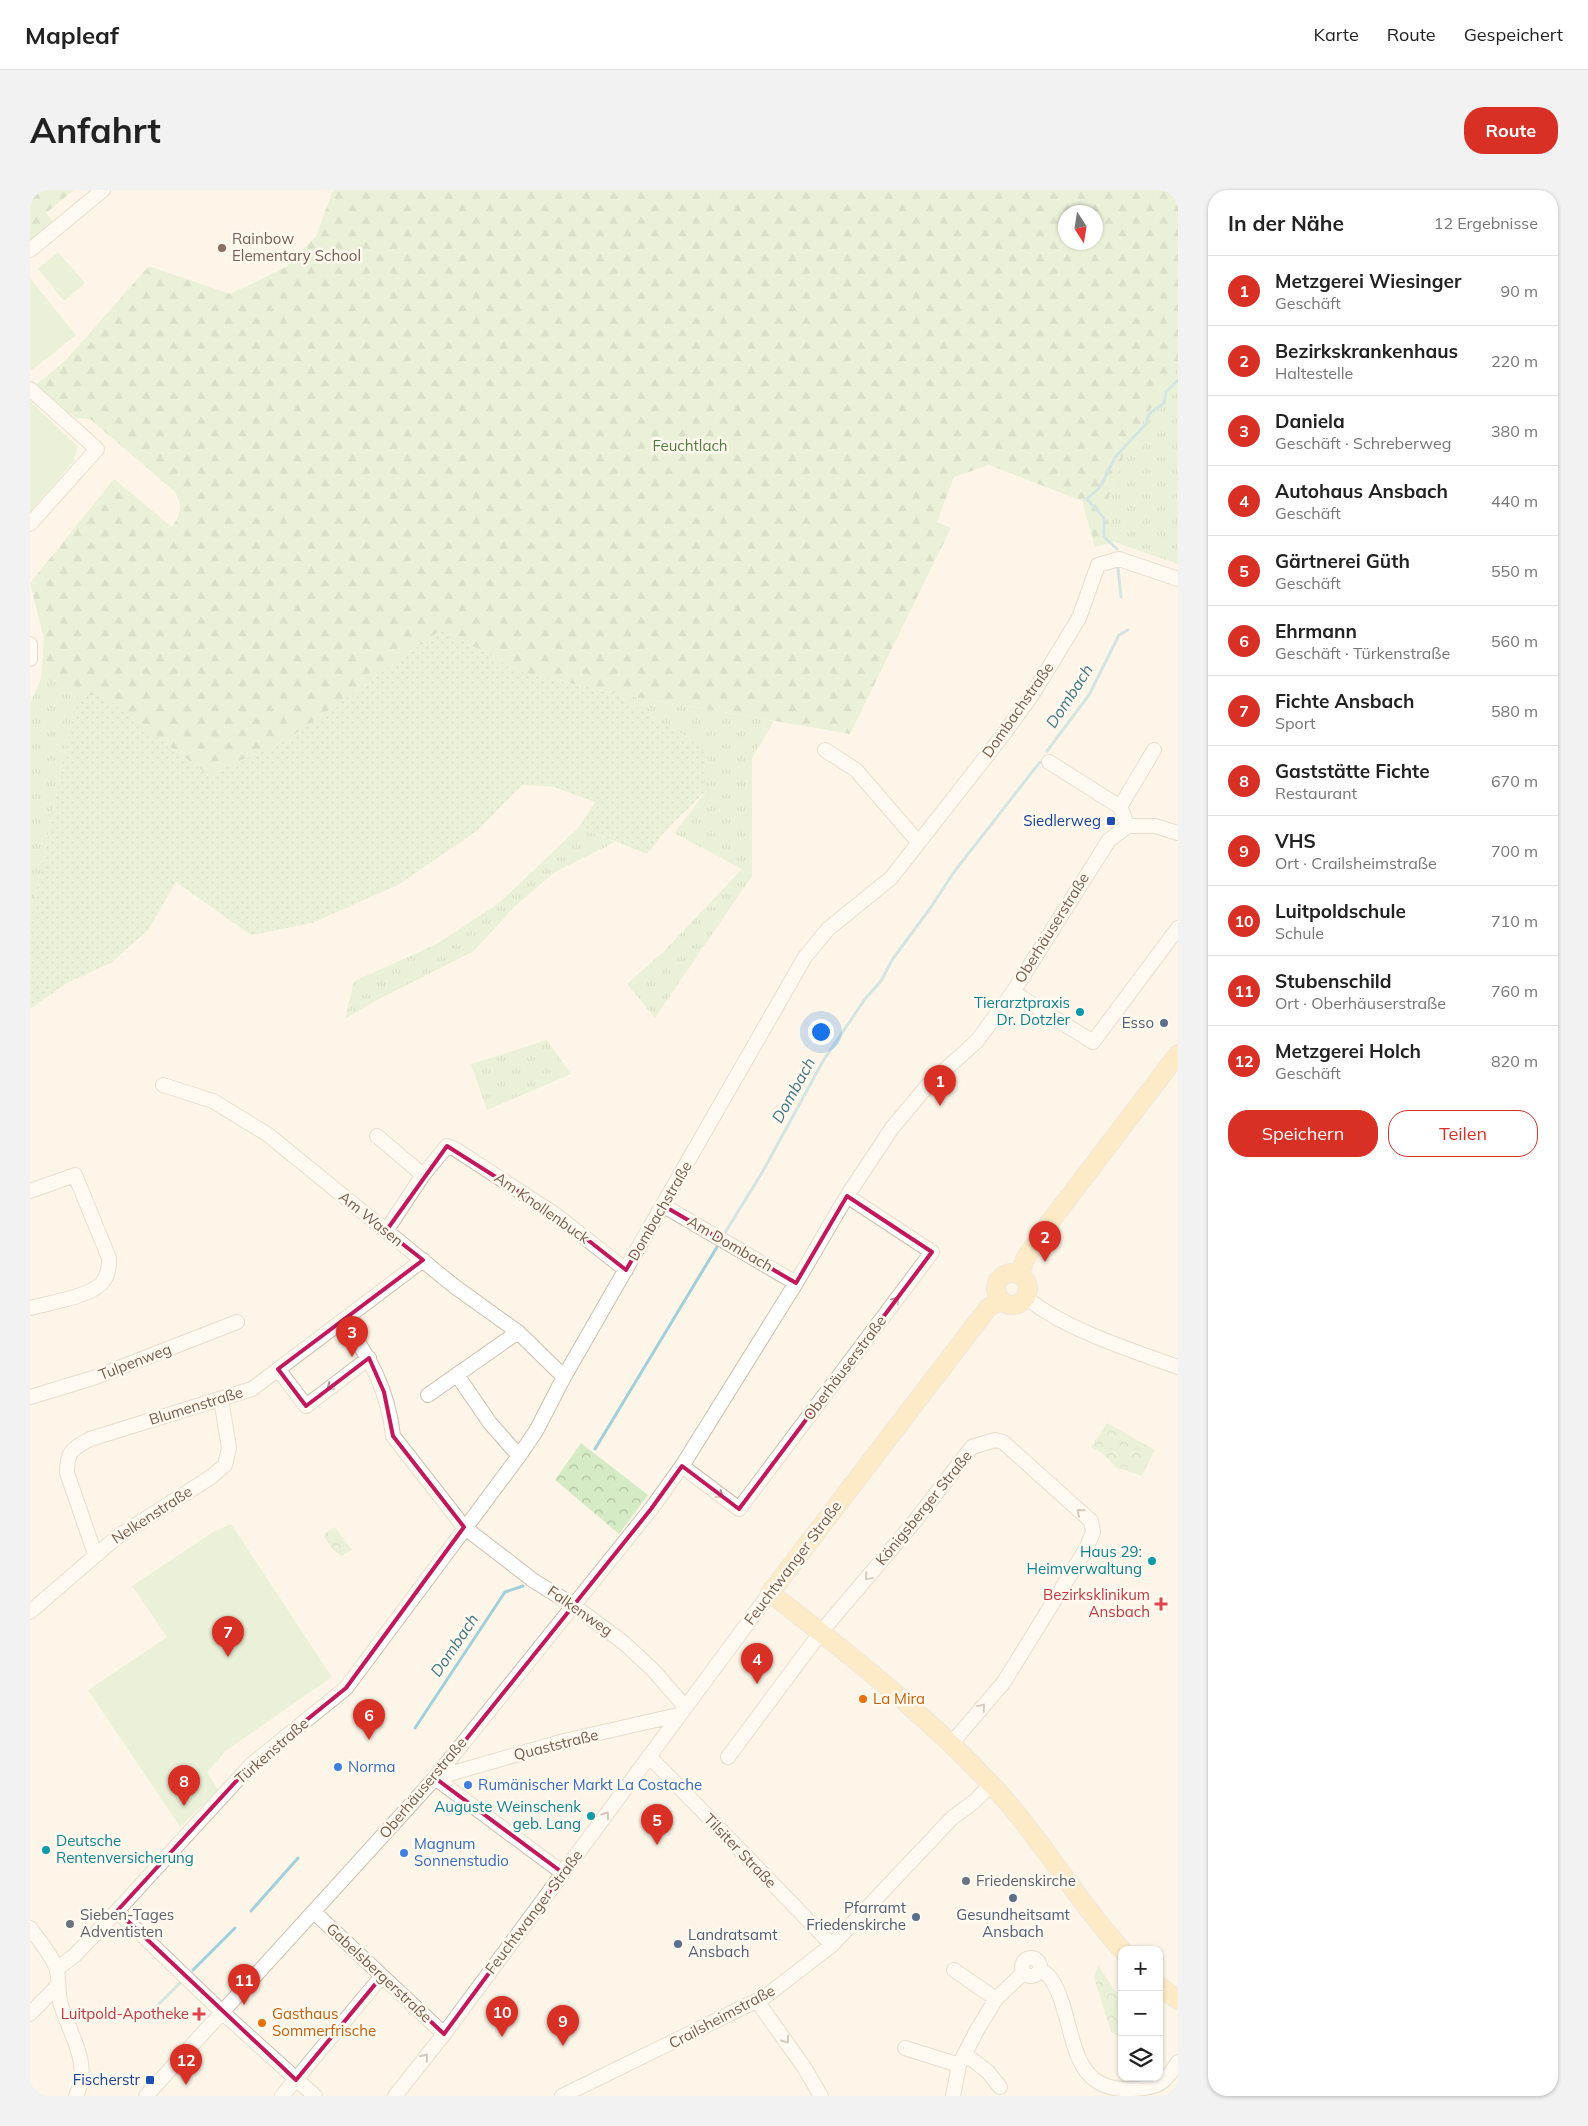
<!DOCTYPE html>
<html lang="de">
<head>
<meta charset="utf-8">
<style>
  body { margin:0; font-family:Mulish,sans-serif; background:#f2f2f2; color:#222 }
  .controls { position:absolute; right:15px; bottom:15px; display:grid; overflow:hidden; border-radius:10px; box-shadow:0 1px 4px #0004 }
  .controls button { width:45px; height:45px; display:grid; place-items:center; padding:0; border:0; border-bottom:1px solid #e0e0e0; background:#fff; color:#222; font:25px sans-serif }
  .compass { position:absolute; left:1028px; top:15px; width:45px; height:45px; border-radius:50%; background:#fff; box-shadow:0 1px 4px #0004; rotate:168deg }
  .you { position:absolute; left:790px; top:841px; width:18px; height:18px; margin:-12px; border:4px solid #fff; border-radius:50%; background:#1a73e8; box-shadow:0 0 0 8px #1a73e833 }
  .badge { display:grid; place-items:center; width:32px; height:32px; border-radius:50%; background:#d93025; color:#fff; font-size:16px; font-weight:700 }
  .pin { position:absolute; translate:-50% -41px; filter:drop-shadow(0 1px 2px #0008) }
  .pin::after { content:''; position:absolute; top:26px; width:18px; height:15px; background:inherit; clip-path:polygon(0 0,100% 0,50% 100%) }
  .list { margin:0; padding:0; list-style:none }
  h2 { display:flex; justify-content:space-between; align-items:center; height:65px; margin:0; padding:0 20px; font-size:21px }
  h2 small { font-size:16px; font-weight:400; color:#767676 }
  .list li { display:grid; grid-template-columns:32px 1fr auto; gap:15px; align-items:center; box-sizing:border-box; height:70px; padding:0 20px; border-top:1px solid #e0e0e0 }
  .list b { display:block; font-size:19px; white-space:nowrap }
  .list p { margin:0; font-size:16px; white-space:nowrap; color:#767676 }
  .list em { font-size:16px; font-style:normal; color:#767676 }
  .actions { display:flex; gap:10px; padding:15px 20px }
  .actions a { flex:1; padding:11px 0; border:1px solid #d93025; border-radius:20px; text-align:center; font-size:18px; color:#d93025 }
  .actions .main { background:#d93025; color:#fff }
  .icon { flex:none; width:28px; height:28px; fill:none; stroke:currentColor; stroke-width:2; stroke-linecap:round; stroke-linejoin:round }
  .map { position:relative; flex:none; width:1148px; height:1906px; overflow:hidden; border-radius:20px }
  header { display:flex; align-items:center; gap:30px; box-sizing:border-box; height:70px; padding:0 25px; background:#fff; border-bottom:1px solid #e0e0e0 }
  header strong { font-size:24px }
  nav { display:flex; gap:28px; margin-inline-start:auto; font-size:18px }
  .intro { display:flex; align-items:center; justify-content:space-between; box-sizing:border-box; height:120px; padding:0 30px }
  h1 { margin:0; font-size:35px }
  .button { padding:12px 22px; border-radius:20px; background:#d93025; color:#fff; font-size:18px; font-weight:700 }
  main { display:flex; gap:30px; padding:0 30px }
  aside { flex:1; background:#fff; border-radius:20px; box-shadow:0 1px 4px #0004 }
  .map>svg:first-child { display:block }
  .grass { fill:url(#grass-tufts) }
  .forest { fill:url(#forest-firs); fill-rule:evenodd }
  .park { fill:url(#park-crowns) }
  .garden { fill:url(#garden-dots) }
  .pitch { fill:#d4ebc6 }
  .lines { fill:none; stroke-linecap:round; stroke-linejoin:round }
  .stream { stroke:#a2cfd9; stroke-width:3 }
  .minor-casing { stroke:#cfbead; stroke-width:16 }
  .major-casing { stroke:#dcd5d0; stroke-width:20 }
  .minor { stroke:#fff; stroke-width:14 }
  .major { stroke:#fcdda1; stroke-width:18 }
  .oneway { stroke:#a7968a }
  .marked { fill:none; stroke:#c2185b; stroke-width:4; stroke-linejoin:round }
  .education-dot { fill:#8d6e63; stroke:#fff9ef; stroke-width:2 }
  .transit-dot { fill:#1a4fb4; stroke:#fff9ef; stroke-width:2 }
  .culture-dot { fill:#0f9aa8; stroke:#fff9ef; stroke-width:2 }
  .service-dot { fill:#5c6f8a; stroke:#fff9ef; stroke-width:2 }
  .health-dot { fill:#e0444e; stroke:#fff9ef; stroke-width:2 }
  .food-dot { fill:#e8710a; stroke:#fff9ef; stroke-width:2 }
  .shop-dot { fill:#3f7fe0; stroke:#fff9ef; stroke-width:2 }
  .worship-dot { fill:#6b7280; stroke:#fff9ef; stroke-width:2 }
  .labels { text-anchor:middle; stroke-width:5; stroke-linejoin:round; paint-order:stroke }
  .education-label { font-size:15px; fill:#785e54; stroke:#fff9ef; text-anchor:start }
  .park-label { font-size:15px; fill:#537e42; stroke:#fff9ef }
  .street-label { font-size:15px; fill:#785d4b; stroke:#fff9ef }
  .transit-label { font-size:15px; fill:#164399; stroke:#fff9ef; text-anchor:end }
  .culture-label { font-size:15px; fill:#0d838f; stroke:#fff9ef; text-anchor:end }
  .service-label { font-size:15px; fill:#4e5e75; stroke:#fff9ef; text-anchor:end }
  .health-label { font-size:15px; fill:#be3a42; stroke:#fff9ef; text-anchor:end }
  .food-label { font-size:15px; fill:#c56008; stroke:#fff9ef; text-anchor:start }
  .shop-label { font-size:15px; fill:#366cbe; stroke:#fff9ef; text-anchor:start }
  .worship-label { font-size:15px; fill:#5b616d; stroke:#fff9ef; text-anchor:start }
  .water-label { font-size:16px; font-style:italic; fill:#417784; stroke:#fff9ef }
</style>
</head>
<body>
<header>
<strong>Mapleaf</strong>
<nav><a>Karte</a><a>Route</a><a>Gespeichert</a></nav>
</header>
<div class="intro"><h1>Anfahrt</h1><a class="button">Route</a></div>
<main>
<div class="map">
<svg width="1148" height="1906" viewBox="0 0 1148 1906">
  <defs>
    <pattern id="grass-tufts" width="24" height="20" patternUnits="userSpaceOnUse" patternTransform="scale(1.25)"><rect width="24" height="20" fill="#d4ebc6"/><path d="M3 7l-1-3M5 7V3M7 7l1-3M15 17l-1-3M17 17v-4M19 17l1-3" fill="none" stroke="#b1c2a3"/></pattern>
    <pattern id="forest-firs" width="22" height="20" patternUnits="userSpaceOnUse" patternTransform="scale(1.25)"><rect width="22" height="20" fill="#d4ebc6"/><path d="M5 1l3.5 6h-7zM16 11l3.5 6h-7z" fill="#b1c2a3"/></pattern>
    <pattern id="park-crowns" width="20" height="18" patternUnits="userSpaceOnUse" patternTransform="scale(1.25)"><rect width="20" height="18" fill="#d4ebc6"/><path d="M2 6a3 3 0 1 1 6 0M12 15a3 3 0 1 1 6 0" fill="none" stroke="#b1c2a3"/></pattern>
    <pattern id="garden-dots" width="8" height="8" patternUnits="userSpaceOnUse" patternTransform="scale(1.25)"><rect width="8" height="8" fill="#d4ebc6"/><path d="M2 2h.1M6 6h.1" fill="none" stroke="#b1c2a3" stroke-width="1.8" stroke-linecap="round"/></pattern>
  </defs>
  <rect width="100%" height="100%" fill="#fdf6e8"/>
  <path class="grass" d="M1148,177V374L1084,352L1075,318L1097,256Z
    M11,489L29,492L46,508L0,733V513Z
    M583,503L744,531L722,568V686L625,828L597,794L633,762L712,679L644,643L677,600L678,560Z
    M549,637L585,652L525,682L484,717L444,761L343,812L315,829L324,791L405,755L469,713Z
    M517,850L541,884L457,920L441,874Z"/>
  <path class="forest" d="M0,0H44L16,23L25,34L0,54Z
    M303,0H1148V177L1097,256L1075,318L1084,352L1065,357L1052,311L959,275L924,287L907,332L921,338L820,544L583,503L492,482L411,440L257,550L178,585L70,504L46,508L29,492L11,489L14,449L0,393L84,289L142,337C151,324 153,316 145,302L60,229L46,228L4,196L34,172L119,76L200,104L256,77L286,46ZM1036,22H1066V52H1036Z"/>
  <path class="park" d="M1077,1233L1125,1260L1112,1286L1087,1278L1072,1263L1061,1257Z
    M551,1253L618,1305L589,1344L525,1290Z
    M305,1337L322,1360L312,1366L303,1360L294,1347L296,1342Z
    M1068,1775L1092,1811V1848L1081,1842L1064,1787Z"/>
  <path class="garden" d="M411,440L492,482L583,503L678,560L677,600L639,637L617,664L549,637L565,612L524,597L492,595L448,640L368,695L282,733L221,745L146,692L118,740L81,773L37,793L0,819V733L46,508L70,504L178,585L257,550Z"/>
  <path class="pitch" d="M28,62L55,93L34,111L8,79Z
    M0,88L46,145L1,181L0,179Z
    M0,211L48,257L43,272L0,322Z
    M201,1334L302,1487L197,1560L177,1582L188,1600L150,1637L58,1500L137,1447L102,1396L183,1342Z"/>
  <g class="lines">
    <path class="stream" d="M1087,359L1074,347V328L1057,309L1070,297L1086,266L1116,234L1119,224L1134,213L1136,202L1148,190
      M1088,378L1091,407
      M1017,561L1059,505L1089,445L1098,440
      M693,1046L733,981L793,871L835,809L851,791L862,770L901,717L924,682L1010,572
      M565,1259L690,1052
      M385,1538L475,1402L493,1396
      M221,1721L268,1668
      M163,1780L205,1738
      M124,1819L150,1793"/>
    <defs>
      <path id="minor" d="M0,60L73,0
        M0,199L67,259L0,334
        M0,454V469
        M795,560L826,580L888,652
        M1019,572L1090,617
        M1098,636L1090,617L1124,560
        M983,802L1063,852L1148,738
        M133,895L183,911L237,944L424,1096L488,1142L534,1187
        M347,946L393,985
        M0,1001L45,985L79,1068C79,1078 78,1087 71,1094C57,1107 19,1113 0,1118
        M634,1016L766,1093
        M356,1041L393,985L417,956L425,959L526,1025L596,1080
        M996,1107C1031,1138 1103,1161 1148,1177
        M314,1131C340,1169 358,1199 363,1246L434,1337L504,1391L543,1415L594,1453L624,1481L655,1517
        M248,1179L276,1216L339,1168
        M427,1185L460,1233L489,1266
        M398,1205L488,1142
        M0,1207L63,1188L207,1132
        M652,1276L709,1319L902,1062L817,1006
        M65,1364L37,1283C37,1261 42,1259 60,1249L222,1199L393,1070
        M0,1422L87,1347L181,1287L195,1275L199,1258L191,1209
        M619,1566L802,1755
        M698,1567L791,1442L885,1331L942,1257L965,1250L973,1252L1061,1331L1063,1342L1056,1359L974,1492L921,1554
        M405,1588L534,1551L648,1525
        M405,1588L533,1683
        M87,1721L192,1822L285,1906
        M284,1722L414,1844
        M0,1738C9,1750 20,1763 26,1777C30,1788 27,1803 31,1815C40,1845 62,1874 46,1906
        M992 1777a9 9 0 1 1 18 0a9 9 0 1 1-18 0Z
        M27,1779L45,1765L87,1721L221,1575L316,1498L489,1266L506,1241L534,1187L775,767L798,739L861,688L973,545L1002,505L1049,428L1068,375L1089,369L1148,389
        M1010,1779C1014,1782 1019,1785 1021,1789C1048,1829 1033,1903 1102,1899C1129,1898 1134,1894 1148,1872
        M924,1780L966,1809
        M727,1811L774,1877L791,1906
        M0,1824L27,1796
        M875,1858L929,1875
        M935,1864L958,1882L970,1897
        M116,1906L405,1588L621,1319L652,1276L766,1093L817,1006L862,938L898,895L947,851L983,802L1079,650L1098,636H1125L1148,643
        M252,1906L352,1786
        M365,1906L414,1844L740,1403
        M532,1906L736,1806L802,1755L922,1628L945,1611L961,1594
        M923,1906L929,1875L947,1840L966,1809L994,1782"/>
      <path id="major" d="M966 1099a16 16 0 1 1 32 0a16 16 0 1 1-32 0Z
        M990,1084L995,1069L1020,1032L1148,864
        M971,1110L958,1118L740,1403C817,1462 894,1523 961,1594C1009,1645 1044,1707 1092,1760
        M1129,1796L1148,1810"/>
    </defs>
    <use href="#minor" class="minor-casing"/>
    <use href="#major" class="major-casing"/>
    <use href="#minor" class="minor"/>
    <use href="#major" class="major"/>
  </g>
  <defs><path id="oneway-chevron" d="M-2-3.5L2.5 0L-2 3.5" fill="none" stroke-width="1.6" stroke-linecap="round" stroke-linejoin="round" transform="scale(1.25)"/></defs>
  <g class="oneway">
    <use href="#oneway-chevron" transform="translate(866 1110) rotate(-53)"/>
    <use href="#oneway-chevron" transform="translate(300 1197) rotate(143)"/>
    <use href="#oneway-chevron" transform="translate(690 1305) rotate(37)"/>
    <use href="#oneway-chevron" transform="translate(1050 1322) rotate(-139)"/>
    <use href="#oneway-chevron" transform="translate(838 1387) rotate(130)"/>
    <use href="#oneway-chevron" transform="translate(952 1517) rotate(-50)"/>
    <use href="#oneway-chevron" transform="translate(576 1625) rotate(-54)"/>
    <use href="#oneway-chevron" transform="translate(756 1850) rotate(55)"/>
    <use href="#oneway-chevron" transform="translate(395 1867) rotate(-52)"/>
  </g>
  <path d="M0 0H1148V1906H0ZM417,956L526,1025L596,1080L634,1016L766,1093L817,1006L902,1062L709,1319L652,1276L621,1319L405,1588L533,1683L414,1844L352,1786L266,1890L87,1721L221,1575L316,1498L434,1337L363,1246L354,1202L339,1168L276,1216L248,1179L393,1070L356,1041Z" fill="#fdf6e8" fill-opacity=".55" fill-rule="evenodd"/>
  <path class="marked" d="M417,956L526,1025L596,1080L634,1016L766,1093L817,1006L902,1062L709,1319L652,1276L621,1319L405,1588L533,1683L414,1844L352,1786L266,1890L87,1721L221,1575L316,1498L434,1337L363,1246L354,1202L339,1168L276,1216L248,1179L393,1070L356,1041Z"/>
  <circle class="education-dot" cx="192" cy="58" r="5"/>
  <g class="transit-dot">
    <rect x="1076" y="626" width="10" height="10" rx="2.5"/>
    <rect x="115" y="1885" width="10" height="10" rx="2.5"/>
  </g>
  <g class="culture-dot">
    <circle cx="1050" cy="822" r="5"/>
    <circle cx="1122" cy="1371" r="5"/>
    <circle cx="561" cy="1626" r="5"/>
    <circle cx="16" cy="1660" r="5"/>
  </g>
  <g class="service-dot">
    <circle cx="1134" cy="833" r="5"/>
    <circle cx="983" cy="1708" r="5"/>
    <circle cx="886" cy="1727" r="5"/>
    <circle cx="648" cy="1754" r="5"/>
  </g>
  <g class="health-dot">
    <path d="M1128.5 1406.5h5v5h5v5h-5v5h-5v-5h-5v-5h5z"/>
    <path d="M166.5 1816.5h5v5h5v5h-5v5h-5v-5h-5v-5h5z"/>
  </g>
  <g class="food-dot">
    <circle cx="833" cy="1509" r="5"/>
    <circle cx="232" cy="1833" r="5"/>
  </g>
  <g class="shop-dot">
    <circle cx="308" cy="1577" r="5"/>
    <circle cx="438" cy="1595" r="5"/>
    <circle cx="374" cy="1663" r="5"/>
  </g>
  <g class="worship-dot">
    <circle cx="936" cy="1691" r="5"/>
    <circle cx="40" cy="1734" r="5"/>
  </g>
  <g class="labels">
    <g class="education-label">
      <text x="202" y="54">Rainbow<tspan x="202" dy="17">Elementary School</tspan></text>
    </g>
    <g class="park-label">
      <text x="660" y="261">Feuchtlach</text>
    </g>
    <g class="street-label">
      <text transform="translate(988 520) rotate(-55)" y="5">Dombachstraße</text>
      <text transform="translate(1022 738) rotate(-58)" y="5">Oberhäuserstraße</text>
      <text transform="translate(512 1018) rotate(35)" y="5">Am Knollenbuck</text>
      <text transform="translate(630 1021) rotate(-60)" y="5">Dombachstraße</text>
      <text transform="translate(341 1029) rotate(39)" y="5">Am Wasen</text>
      <text transform="translate(700 1054) rotate(30)" y="5">Am Dombach</text>
      <text transform="translate(105 1172) rotate(-21)" y="5">Tulpenweg</text>
      <text transform="translate(815 1178) rotate(-53)" y="5">Oberhäuserstraße</text>
      <text transform="translate(166 1216) rotate(-17)" y="5">Blumenstraße</text>
      <text transform="translate(894 1318) rotate(-51)" y="5">Königsberger Straße</text>
      <text transform="translate(122 1325) rotate(-33)" y="5">Nelkenstraße</text>
      <text transform="translate(763 1373) rotate(-53)" y="5">Feuchtwanger Straße</text>
      <text transform="translate(550 1421) rotate(35)" y="5">Falkenweg</text>
      <text transform="translate(526 1555) rotate(-14)" y="5">Quaststraße</text>
      <text transform="translate(242 1561) rotate(-41)" y="5">Türkenstraße</text>
      <text transform="translate(393 1598) rotate(-50)" y="5">Oberhäuserstraße</text>
      <text transform="translate(710 1661) rotate(46)" y="5">Tilsiter Straße</text>
      <text transform="translate(504 1722) rotate(-53)" y="5">Feuchtwanger Straße</text>
      <text transform="translate(349 1783) rotate(43)" y="5">Gabelsbergerstraße</text>
      <text transform="translate(692 1827) rotate(-28)" y="5">Crailsheimstraße</text>
    </g>
    <g class="transit-label">
      <text x="1071" y="636">Siedlerweg</text>
      <text x="110" y="1895">Fischerstr</text>
    </g>
    <g class="culture-label">
      <text x="1040" y="818">Tierarztpraxis<tspan x="1040" dy="17">Dr. Dotzler</tspan></text>
      <text x="1112" y="1367">Haus 29:<tspan x="1112" dy="17">Heimverwaltung</tspan></text>
      <text x="551" y="1622">Auguste Weinschenk<tspan x="551" dy="17">geb. Lang</tspan></text>
      <text x="26" y="1656" text-anchor="start">Deutsche<tspan x="26" dy="17">Rentenversicherung</tspan></text>
    </g>
    <g class="service-label">
      <text x="1124" y="838">Esso</text>
      <text x="876" y="1723">Pfarramt<tspan x="876" dy="17">Friedenskirche</tspan></text>
      <text x="983" y="1730" text-anchor="middle">Gesundheitsamt<tspan x="983" dy="17">Ansbach</tspan></text>
      <text x="658" y="1750" text-anchor="start">Landratsamt<tspan x="658" dy="17">Ansbach</tspan></text>
    </g>
    <g class="health-label">
      <text x="1120" y="1410">Bezirksklinikum<tspan x="1120" dy="17">Ansbach</tspan></text>
      <text x="159" y="1829">Luitpold-Apotheke</text>
    </g>
    <g class="food-label">
      <text x="843" y="1514">La Mira</text>
      <text x="242" y="1829">Gasthaus<tspan x="242" dy="17">Sommerfrische</tspan></text>
    </g>
    <g class="shop-label">
      <text x="318" y="1582">Norma</text>
      <text x="448" y="1600">Rumänischer Markt La Costache</text>
      <text x="384" y="1659">Magnum<tspan x="384" dy="17">Sonnenstudio</tspan></text>
    </g>
    <g class="worship-label">
      <text x="946" y="1696">Friedenskirche</text>
      <text x="50" y="1730">Sieben-Tages<tspan x="50" dy="17">Adventisten</tspan></text>
    </g>
    <g class="water-label">
      <text transform="translate(1039 506) rotate(-57)" y="6">Dombach</text>
      <text transform="translate(763 900) rotate(-61)" y="6">Dombach</text>
      <text transform="translate(424 1455) rotate(-56)" y="6">Dombach</text>
    </g>
  </g>
</svg>
<div class="controls">
<button>+</button>
<button>−</button>
<button><svg class="icon" aria-label="layers" viewBox="0 0 24 24"><path d="M12 4l9 5-9 5-9-5zM3 14l9 5 9-5"/></svg></button>
</div>
<svg class="compass" viewBox="-18 -18 36 36"><path d="M0-13l5 13h-10z" fill="#e53935"/><path d="M0 13l5-13h-10z" fill="#767676"/></svg>
<div class="you"></div>
<div class="pin badge" style="left:910px;top:916px">1</div>
<div class="pin badge" style="left:1015px;top:1072px">2</div>
<div class="pin badge" style="left:322px;top:1167px">3</div>
<div class="pin badge" style="left:727px;top:1494px">4</div>
<div class="pin badge" style="left:627px;top:1655px">5</div>
<div class="pin badge" style="left:339px;top:1550px">6</div>
<div class="pin badge" style="left:198px;top:1467px">7</div>
<div class="pin badge" style="left:154px;top:1616px">8</div>
<div class="pin badge" style="left:533px;top:1856px">9</div>
<div class="pin badge" style="left:472px;top:1847px">10</div>
<div class="pin badge" style="left:214px;top:1815px">11</div>
<div class="pin badge" style="left:156px;top:1895px">12</div>
</div>
<aside>
<h2>In der Nähe<small>12 Ergebnisse</small></h2>
<ul class="list">
<li><span class="badge">1</span><div><b>Metzgerei Wiesinger</b><p>Geschäft</p></div><em>90 m</em></li>
<li><span class="badge">2</span><div><b>Bezirkskrankenhaus</b><p>Haltestelle</p></div><em>220 m</em></li>
<li><span class="badge">3</span><div><b>Daniela</b><p>Geschäft · Schreberweg</p></div><em>380 m</em></li>
<li><span class="badge">4</span><div><b>Autohaus Ansbach</b><p>Geschäft</p></div><em>440 m</em></li>
<li><span class="badge">5</span><div><b>Gärtnerei Güth</b><p>Geschäft</p></div><em>550 m</em></li>
<li><span class="badge">6</span><div><b>Ehrmann</b><p>Geschäft · Türkenstraße</p></div><em>560 m</em></li>
<li><span class="badge">7</span><div><b>Fichte Ansbach</b><p>Sport</p></div><em>580 m</em></li>
<li><span class="badge">8</span><div><b>Gaststätte Fichte</b><p>Restaurant</p></div><em>670 m</em></li>
<li><span class="badge">9</span><div><b>VHS</b><p>Ort · Crailsheimstraße</p></div><em>700 m</em></li>
<li><span class="badge">10</span><div><b>Luitpoldschule</b><p>Schule</p></div><em>710 m</em></li>
<li><span class="badge">11</span><div><b>Stubenschild</b><p>Ort · Oberhäuserstraße</p></div><em>760 m</em></li>
<li><span class="badge">12</span><div><b>Metzgerei Holch</b><p>Geschäft</p></div><em>820 m</em></li>
</ul>
<div class="actions"><a class="main">Speichern</a><a>Teilen</a></div>
</aside>
</main>
</body>
</html>
